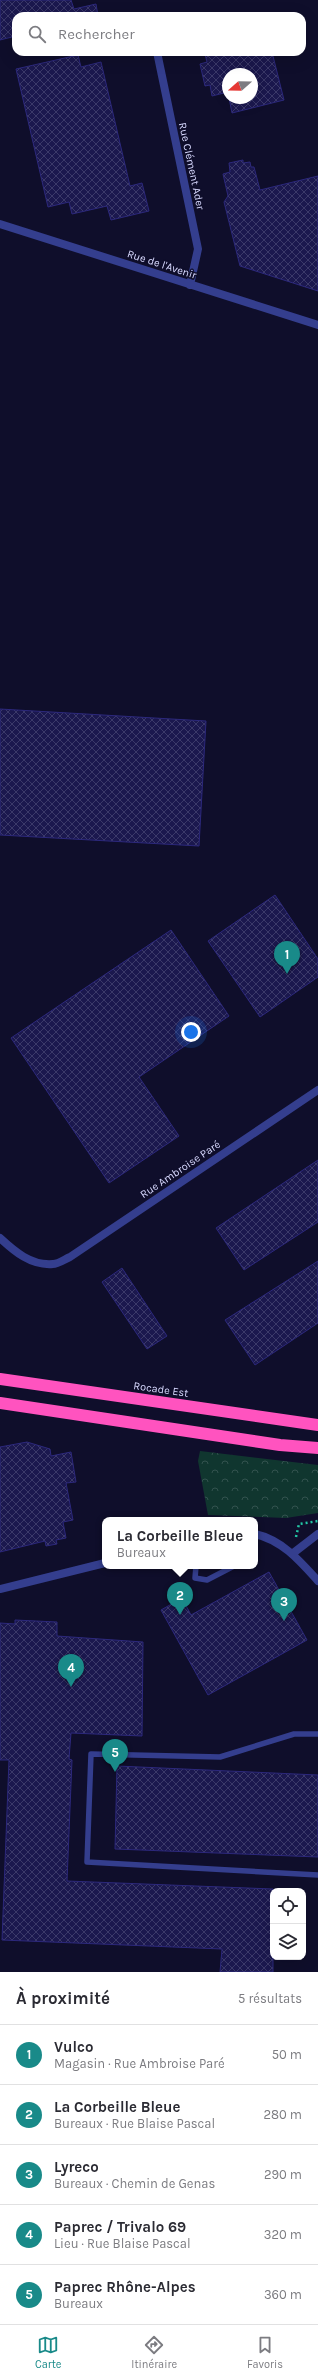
<!DOCTYPE html>
<html lang="fr">
<head>
<meta charset="utf-8">
<style>
  body { margin:0; font-family:Karla,sans-serif; background:#f2f2f3; color:#2b2b33 }
  .controls { position:absolute; right:12px; bottom:12px; display:grid; overflow:hidden; border-radius:8px; box-shadow:0 4px 16px #0002 }
  .controls button { width:36px; height:36px; display:grid; place-items:center; padding:0; border:0; border-bottom:1px solid #e1e1e2; background:#fff; color:#2b2b33; font:20px sans-serif }
  .compass { position:absolute; left:222px; top:68px; width:36px; height:36px; border-radius:50%; background:#fff; box-shadow:0 4px 16px #0002; rotate:250deg }
  .you { position:absolute; left:191px; top:1032px; width:14px; height:14px; margin:-10px; border:3px solid #fff; border-radius:50%; background:#1a73e8; box-shadow:0 0 0 6px #1a73e833 }
  .badge { display:grid; place-items:center; width:26px; height:26px; border-radius:50%; background:#198a89; color:#fff; font-size:13px; font-weight:700 }
  .pin { position:absolute; translate:-50% -33px; filter:drop-shadow(0 1px 2px #0008) }
  .pin::after { content:''; position:absolute; top:21px; width:14px; height:12px; background:inherit; clip-path:polygon(0 0,100% 0,50% 100%) }
  .popup { position:absolute; left:102px; top:1517px; width:156px; height:52px; box-sizing:border-box; display:grid; place-content:center; border-radius:8px; background:#fff; filter:drop-shadow(0 1px 3px #0005); font-size:13px; white-space:nowrap; color:#7c7c81 }
  .popup b { font-size:15px; color:#2b2b33 }
  .popup::after { content:''; position:absolute; left:50%; top:100%; margin-left:-8px; border:8px solid transparent; border-top-color:#fff }
  .list { margin:0; padding:0; list-style:none }
  h2 { display:flex; justify-content:space-between; align-items:center; height:52px; margin:0; padding:0 16px; font-size:17px }
  h2 small { font-size:13px; font-weight:400; color:#7c7c81 }
  .list li { display:grid; grid-template-columns:26px 1fr auto; gap:12px; align-items:center; box-sizing:border-box; height:60px; padding:0 16px; border-top:1px solid #e1e1e2 }
  .list b { display:block; font-size:15px; white-space:nowrap }
  .list p { margin:0; font-size:13px; white-space:nowrap; color:#7c7c81 }
  .list em { font-size:13px; font-style:normal; color:#7c7c81 }
  .icon { flex:none; width:22px; height:22px; fill:none; stroke:currentColor; stroke-width:2; stroke-linecap:round; stroke-linejoin:round }
  .map { position:relative; flex:none; width:318px; height:1972px; overflow:hidden }
  .search { position:absolute; background:#fff; box-shadow:0 4px 16px #0002; left:12px; right:12px; top:12px; height:44px; display:flex; align-items:center; gap:10px; box-sizing:border-box; padding:0 14px; border-radius:12px; color:#7c7c81; font-size:15px }
  .sheet { height:352px; background:#fff }
  nav { display:flex; justify-content:space-around; align-items:center; box-sizing:border-box; height:56px; border-top:1px solid #e1e1e2; background:#fff; font-size:11px; color:#7c7c81 }
  nav a { display:grid; justify-items:center; gap:2px }
  nav .on { color:#198a89 }
  .map>svg:first-child { display:block }
  .forest { fill:url(#forest-crowns) }
  .building { fill:url(#building-cross-hatch); stroke:#2c287c }
  .lines { fill:none; stroke-linecap:round; stroke-linejoin:round }
  .path { stroke:#23c7a5; stroke-width:2.5; stroke-dasharray:2 3; stroke-linecap:butt }
  .lane { stroke:#343e8e; stroke-width:5.5 }
  .street { stroke:#343e8e; stroke-width:8 }
  .highway { stroke:#ff53bf; stroke-width:12 }
  .labels { text-anchor:middle; stroke-width:3; stroke-linejoin:round; paint-order:stroke }
  .street-label { font-size:11px; fill:#d8d9ff; stroke:#0f0e2b }
</style>
</head>
<body>
<div class="map">
<svg width="318" height="1972" viewBox="0 0 318 1972">
  <defs>
    <pattern id="forest-crowns" width="20" height="18" patternUnits="userSpaceOnUse"><rect width="20" height="18" fill="#10362f"/><path d="M2 6a3 3 0 1 1 6 0M12 15a3 3 0 1 1 6 0" fill="none" stroke="#32524e"/></pattern>
    <pattern id="building-cross-hatch" width="8" height="8" patternUnits="userSpaceOnUse"><rect width="8" height="8" fill="#1b184e"/><path d="M0 0l8 8M0 8l8-8" fill="none" stroke="#3b3969"/></pattern>
  </defs>
  <rect width="100%" height="100%" fill="#0f0e2b"/>
  <path class="forest" d="M200,1451L318,1465V1513L286,1518L208,1515L198,1461Z"/>
  <path class="building" d="M0,0H71L74,9L96,4L98,16H16V36L0,40Z
    M212,52H272L284,100L232,113L229,98H252V74H228V92L212,96L210,85L205,86L200,64L207,62L205,54Z
    M78,55L81,67L101,62L130,186L142,183L149,211L111,220L107,206L72,214L69,202L48,207L16,69Z
    M243,160V163L250,162L251,167H254L260,190L318,176V291L240,266L224,202L228,196L223,174L230,172L229,163Z
    M0,709L206,721L199,846L0,835Z
    M275,895L318,959V977L260,1017L208,941Z
    M171,930L229,1016L139,1077L179,1136L109,1183L11,1038Z
    M318,1160V1222L244,1270L216,1228Z
    M318,1261V1323L255,1365L225,1320Z
    M122,1268L167,1336L147,1349L102,1282Z
    M27,1442L50,1449L51,1456L71,1452L76,1482L66,1483L73,1520L63,1522L66,1538L56,1540L57,1544L46,1546L45,1541L0,1552V1447Z
    M269,1572L307,1640L208,1695L161,1610L182,1598L191,1615Z
    M15,1620L57,1622V1636L143,1642L142,1736L71,1733L69,1759L72,1760L67,1881L273,1889V1972H220L222,1949L2,1940L9,1760H0V1623L15,1624Z
    M117,1766L318,1775V1857L115,1849Z"/>
  <g class="lines">
    <path class="path" d="M296,1537L299,1524L318,1521"/>
    <path class="lane" d="M196,1566L195,1578L207,1580L234,1566
      M318,1734H294L220,1757L91,1754L87,1862L318,1875"/>
    <path class="street" d="M157,52L198,249L190,285
      M0,224L318,325
      M0,1238C14,1251 31,1266 53,1264C58,1264 65,1259 70,1257L318,1090
      M255,1534C282,1540 300,1561 318,1581
      M292,1554L318,1534
      M0,1589L105,1563"/>
    <path class="highway" d="M0,1379L318,1425
      M0,1403L280,1445L318,1448"/>
  </g>
  <g class="labels">
    <g class="street-label">
      <text transform="translate(192 166) rotate(78)" y="4">Rue Clément Ader</text>
      <text transform="translate(162 264) rotate(18)" y="4">Rue de l'Avenir</text>
      <text transform="translate(180 1169) rotate(-34)" y="4">Rue Ambroise Paré</text>
      <text transform="translate(161 1389) rotate(8)" y="4">Rocade Est</text>
    </g>
  </g>
</svg>
<div class="controls">
<button><svg class="icon" aria-label="locate" viewBox="0 0 24 24"><circle cx="12" cy="12" r="6"/><path d="M12 2v4M12 18v4M2 12h4M18 12h4"/></svg></button>
<button><svg class="icon" aria-label="layers" viewBox="0 0 24 24"><path d="M12 4l9 5-9 5-9-5zM3 14l9 5 9-5"/></svg></button>
</div>
<svg class="compass" viewBox="-18 -18 36 36"><path d="M0-13l5 13h-10z" fill="#e53935"/><path d="M0 13l5-13h-10z" fill="#7c7c81"/></svg>
<div class="you"></div>
<div class="pin badge" style="left:287px;top:974px">1</div>
<div class="pin badge" style="left:180px;top:1615px">2</div>
<div class="popup"><b>La Corbeille Bleue</b>Bureaux</div>
<div class="pin badge" style="left:284px;top:1621px">3</div>
<div class="pin badge" style="left:71px;top:1687px">4</div>
<div class="pin badge" style="left:115px;top:1772px">5</div>
<div class="search"><svg class="icon" aria-label="search" viewBox="0 0 24 24"><circle cx="10" cy="10" r="6"/><path d="M15 15l6 6"/></svg>Rechercher</div>
</div>
<section class="sheet">
<h2>À proximité<small>5 résultats</small></h2>
<ul class="list">
<li><span class="badge">1</span><div><b>Vulco</b><p>Magasin · Rue Ambroise Paré</p></div><em>50 m</em></li>
<li><span class="badge">2</span><div><b>La Corbeille Bleue</b><p>Bureaux · Rue Blaise Pascal</p></div><em>280 m</em></li>
<li><span class="badge">3</span><div><b>Lyreco</b><p>Bureaux · Chemin de Genas</p></div><em>290 m</em></li>
<li><span class="badge">4</span><div><b>Paprec / Trivalo 69</b><p>Lieu · Rue Blaise Pascal</p></div><em>320 m</em></li>
<li><span class="badge">5</span><div><b>Paprec Rhône-Alpes</b><p>Bureaux</p></div><em>360 m</em></li>
</ul>
</section>
<nav>
<a class="on"><svg class="icon" aria-label="map" viewBox="0 0 24 24"><path d="M3 6l6-2 6 2 6-2v14l-6 2-6-2-6 2zM9 4v14M15 6v14"/></svg>Carte</a>
<a><svg class="icon" aria-label="directions" viewBox="0 0 24 24"><path d="M12 3l9 9-9 9-9-9zM9 14v-3h6M13 9l2 2-2 2"/></svg>Itinéraire</a>
<a><svg class="icon" aria-label="saved" viewBox="0 0 24 24"><path d="M7 4h10v16l-5-4-5 4z"/></svg>Favoris</a>
</nav>
</body>
</html>
